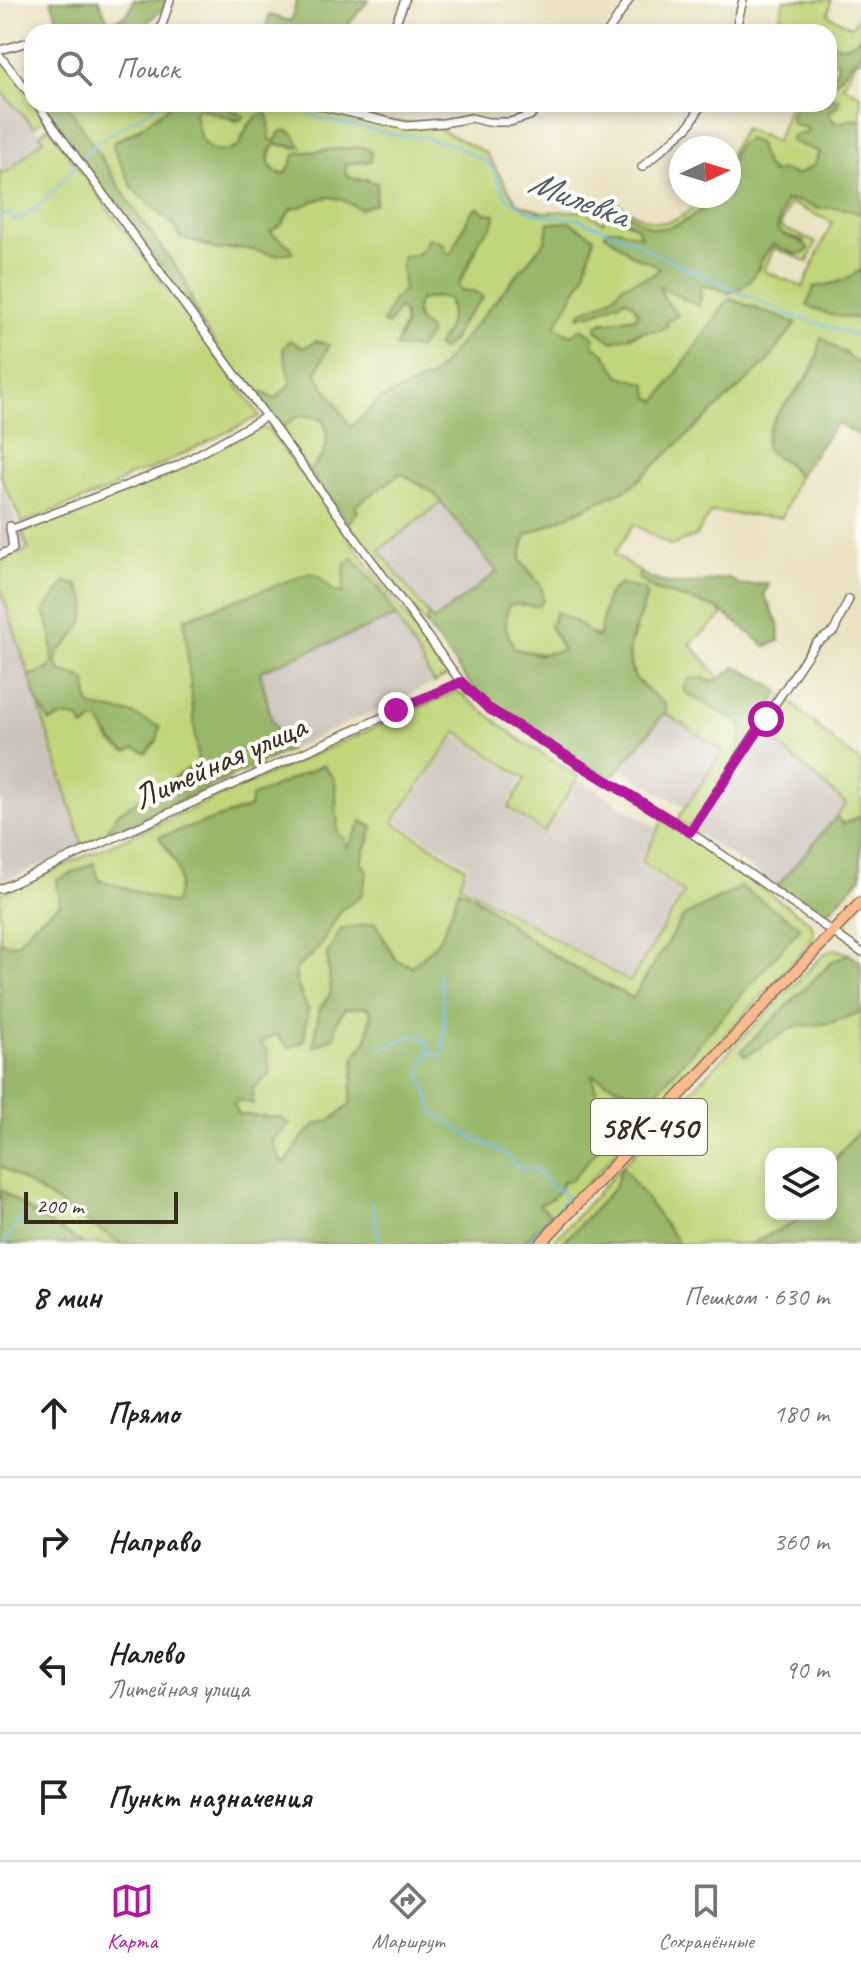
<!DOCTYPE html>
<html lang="ru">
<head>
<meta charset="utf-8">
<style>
  body { margin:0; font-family:Caveat,sans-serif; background:#f2f2f2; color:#222 }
  .controls { position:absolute; right:24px; bottom:24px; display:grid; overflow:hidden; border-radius:16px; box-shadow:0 4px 12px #0003 }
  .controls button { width:72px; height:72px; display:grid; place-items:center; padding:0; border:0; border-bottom:2px solid #e0e0e0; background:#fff; color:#222; font:40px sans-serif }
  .compass { position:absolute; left:669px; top:136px; width:72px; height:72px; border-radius:50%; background:#fff; box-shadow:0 4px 12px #0003; rotate:86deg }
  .scale { position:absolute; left:24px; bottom:20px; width:154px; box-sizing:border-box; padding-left:8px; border:4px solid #3b2a1e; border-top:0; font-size:22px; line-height:28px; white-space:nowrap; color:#3b2a1e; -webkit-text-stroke:6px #fdfcf7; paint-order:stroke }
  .stop { position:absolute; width:24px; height:24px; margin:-18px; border:6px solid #b5179e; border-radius:50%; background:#fff }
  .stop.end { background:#b5179e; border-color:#fff; box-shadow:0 2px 8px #0008 }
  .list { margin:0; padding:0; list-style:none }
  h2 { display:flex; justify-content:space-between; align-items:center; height:104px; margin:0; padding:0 32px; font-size:34px }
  h2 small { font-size:26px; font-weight:400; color:#767676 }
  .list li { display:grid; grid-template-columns:52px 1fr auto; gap:24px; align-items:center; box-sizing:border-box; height:128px; padding:0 32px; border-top:2px solid #e0e0e0 }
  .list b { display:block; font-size:30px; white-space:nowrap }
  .list p { margin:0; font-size:26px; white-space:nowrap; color:#767676 }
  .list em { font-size:26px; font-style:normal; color:#767676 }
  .icon { flex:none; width:44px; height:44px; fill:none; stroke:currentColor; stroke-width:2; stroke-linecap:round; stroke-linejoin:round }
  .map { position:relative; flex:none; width:861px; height:1244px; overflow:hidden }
  .search { position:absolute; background:#fff; box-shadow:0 4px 12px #0003; left:24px; right:24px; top:24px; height:88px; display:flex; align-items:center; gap:20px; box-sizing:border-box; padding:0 28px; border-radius:24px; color:#767676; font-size:30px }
  .sheet { height:616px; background:#fff }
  nav { display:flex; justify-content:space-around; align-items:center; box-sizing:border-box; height:112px; border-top:2px solid #e0e0e0; background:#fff; font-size:22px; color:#767676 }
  nav a { display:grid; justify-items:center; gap:4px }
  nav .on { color:#b5179e }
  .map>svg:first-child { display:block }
  .industrial { fill:#cdc2b9 }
  .green { fill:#c0d67a; stroke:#7e804c; stroke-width:2; fill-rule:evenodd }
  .forest { fill:#98b76a; stroke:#6a7044; stroke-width:2 }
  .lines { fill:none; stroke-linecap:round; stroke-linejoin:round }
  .stream { stroke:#73bdec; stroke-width:2 }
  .minor-casing { stroke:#796a57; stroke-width:10 }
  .highway-casing { stroke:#796a57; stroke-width:13 }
  .minor { stroke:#fff; stroke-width:7 }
  .highway { stroke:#fbbb8d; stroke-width:10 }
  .route { stroke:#b5179e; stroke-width:10 }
  .labels { text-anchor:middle; stroke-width:8; stroke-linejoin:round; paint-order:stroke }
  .shield { fill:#fdfcf7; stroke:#75695f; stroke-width:2 }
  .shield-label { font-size:32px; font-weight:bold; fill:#3b2a1e }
  .street-label { font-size:34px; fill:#3b2a1e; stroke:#fdfcf7 }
  .water-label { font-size:36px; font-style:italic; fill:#4f5d66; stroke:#fdfcf7 }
</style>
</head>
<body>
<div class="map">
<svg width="861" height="1244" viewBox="0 0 861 1244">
  <rect width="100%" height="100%" fill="#fdfcf7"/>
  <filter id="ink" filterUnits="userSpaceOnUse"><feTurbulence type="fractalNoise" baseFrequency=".0125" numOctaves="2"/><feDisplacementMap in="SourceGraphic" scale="16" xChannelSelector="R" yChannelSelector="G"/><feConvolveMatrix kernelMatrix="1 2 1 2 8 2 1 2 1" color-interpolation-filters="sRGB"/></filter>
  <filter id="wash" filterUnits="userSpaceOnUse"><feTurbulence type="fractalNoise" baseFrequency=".006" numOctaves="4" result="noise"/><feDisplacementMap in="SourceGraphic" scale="32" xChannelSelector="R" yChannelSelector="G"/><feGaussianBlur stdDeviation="1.8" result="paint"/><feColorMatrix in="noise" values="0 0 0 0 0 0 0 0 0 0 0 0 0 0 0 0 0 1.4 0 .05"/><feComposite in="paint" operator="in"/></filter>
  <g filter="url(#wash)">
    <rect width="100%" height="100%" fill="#ebe2c2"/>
    <path class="industrial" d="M0,90L45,138L6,174L0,171Z
      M0,480L29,550L0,561Z
      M442,502L497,572L433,622L379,550Z
      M0,586L83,846L0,883Z
      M397,616L434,683L289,750L272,721L260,671Z
      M665,713L723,751L686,808L620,769Z
      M760,729L847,804L777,886L694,831Z
      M457,735L521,779L505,809L545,835L580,780L657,828L637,864L681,893L630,980L462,883L468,865L396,821Z"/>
    <path class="green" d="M784,0H831L828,15L852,27L861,12V36C852,45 840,50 829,41V32L818,30L776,32Z
      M861,52V58L855,62L843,86L861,95V121C846,115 843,133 828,114L839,104V99L829,98V89Z
      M0,56L32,94V104H40L51,119L43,120L34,127L0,90Z
      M67,104H172L132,133L114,142L133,189L176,227L179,236L217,250L242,248L276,255L291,247L270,232L282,224L290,210C327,199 324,188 360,209L368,179H353L345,173L346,164L351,162L362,147L296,153L287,172L277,173L268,162L275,144L296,148L290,131L280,132L275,141L269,140V116L248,124L238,147L228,151L208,149C199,138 197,126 194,112L198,108L213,111L236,121L244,116L220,104H314L388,121L432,125L486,153L517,203L542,212L584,211L603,222L614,201C655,228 669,233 706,196H715V198C700,212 675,232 652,228C645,226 636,219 630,215L619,218L637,227L641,236L605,234C615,240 624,250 634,256C644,261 652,261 660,268L652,275L623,285C614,301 598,306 581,313L598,312L625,299L633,304L639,313L636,317C622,318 616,323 601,322L631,337C643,330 656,332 668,324L665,322L677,314L665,300L659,286L685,300L701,301V286L706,285L730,293L759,269L763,255L774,244L796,255L804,241L780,233L777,229L785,201L794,200L818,208H842L861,214V269C848,281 831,285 814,287L831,315L861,319V366L854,363L844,351L816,359C804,393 764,412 766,450L789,465L798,476L782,518L711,512L696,536L671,546L634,524L614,554L640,572L638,578L653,589L717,608L723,615L690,644L721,679L713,682L702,678L687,694C701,701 728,711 738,721C756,741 707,803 695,821L687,826L677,820L723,751L665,713L666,706L634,677L629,650L647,595L628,587L613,588L607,596L599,636L588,633L574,620L550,626L563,650C546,656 533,652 515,649C506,633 502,622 509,604C519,602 528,607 538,606L543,601L535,577L520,560L526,535L631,487L767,362L796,323L729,299L657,401L649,397L647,384L620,376L604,353L554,327L585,274L549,223L545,241L433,376L381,399L351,428L316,373L329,345L303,348L290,341L283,349L291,384L275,399L240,382L199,319L184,278L139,217ZM790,203L832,222L803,287L764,271L774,248L808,262L816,242L780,227ZM478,208L485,213L475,253L458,286L461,290L476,292L483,298C477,305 470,311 465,318C456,329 455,343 441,349C448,332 453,318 449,300L444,297L419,300L416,310L420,324L397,339C403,328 410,317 399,307L388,325L393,300L404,290L406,285L401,266L425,248L427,239L451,255L470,214Z
      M790,104H799L795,106L794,125L809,128L807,133L792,136L819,152L814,165L796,175L782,170L773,173L766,166L757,143L737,147L729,165V155L744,128L776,142Z
      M48,127L260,416L150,470L130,475L108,490L22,523L0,475V171L6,173L44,139L40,134Z
      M310,415L324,421C330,447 328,452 309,471L280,430L294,417Z
      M256,426L269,430L449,675L434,683L381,590L345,564L344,593H334L320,577L198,763L118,813L109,829L113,832L83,846L37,700L50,722L64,716L99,720L110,741L119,748L89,703L86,682L80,677L61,672L56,663L58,652L66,646L84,620L66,582L44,610L51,633L53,663L48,670L29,676L0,586V561L29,550L22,531L171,472Z
      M401,473L434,494L442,502L379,550L427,613V626L348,523L358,512L354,506Z
      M457,691L523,742L579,776L544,832L508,808L525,779L457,732L393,822L465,867L460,884L630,982L684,893L641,862L663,820L810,922C817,934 813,939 805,949L531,1244H522L550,1214L538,1205L563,1181L591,1074L684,916L633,998C593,978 556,959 520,932C499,917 483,899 459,889C444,927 448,939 412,966L396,960L375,923L327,954L331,993L319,1010L314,1046L336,1036V1022L345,1009L366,1007L371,1012L367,1040L355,1057L350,1105L331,1120L315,1125L286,1163L277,1156L272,1141L288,1124L281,1118L238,1114L233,1103C258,1095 256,1065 259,1044L308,1010L297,985L295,970L318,949L341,910L361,896L344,838L338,833L337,826L250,807L160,837C177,866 187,868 174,904L99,880L94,864L60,904L35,923L18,943L8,944L0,941V894Z
      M784,696L841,748L861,762V816L843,824L836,817L846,804L760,729Z
      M836,949L849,954L832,962L741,1051L746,1056L793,1027L830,1023L861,1012V1128L835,1158L831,1167V1154H771V1214H810L751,1244H679L622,1167L615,1187L562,1244H551L693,1089L825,953Z
      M0,1166L122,1244H84L36,1215L0,1189Z"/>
    <path class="forest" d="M51,0H99L108,21C121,19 131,15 133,0H168C162,15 151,14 146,26L151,31L148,32H62Z
      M297,0H369L342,32H265L269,15L291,21Z
      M861,36V52L829,89V81L839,63L834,62L829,65V41C840,50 852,45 861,36Z
      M829,98L839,99V104L828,113L834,122C844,124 854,116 861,121V214L842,208H818L794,200L785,201L777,229C786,240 801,237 809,249C798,260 785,249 773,244C755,263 759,283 730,293L716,287L701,286L699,306L659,286L665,300L678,315L666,322L668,325L660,330L640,332L612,342L596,330L597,325C601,323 630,318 636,317L638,313L633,304L625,299L598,312L579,317L581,312C599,305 612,301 623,285L652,275L660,269C651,260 640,260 631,254C622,247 615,240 605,234L606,229H617L641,236L637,227L615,214C630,211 637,222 650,227C669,234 707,212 715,196H729C729,176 726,148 748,139L757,143L766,166L772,173L782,170L796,175L814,165L819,152L790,141L792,136L807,133L808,128L793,125C789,117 792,108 799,104H829Z
      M40,104H67L139,217L184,278L199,319Z
      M172,104H220L244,116L241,120C227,120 213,111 198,108L195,112C198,139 205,161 238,147C247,132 247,119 265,113L269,116L270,140L275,141L281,132L285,130L294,134L301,147L275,144C265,155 266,169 282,175L287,172L296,153L362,147L371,151V161L346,164L345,173C352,182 367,179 377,183L375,204L360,209C324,188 327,199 290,210L282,224L270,232L291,247L293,252L277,255L242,248L217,250L208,245L179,237L176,227L133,189L113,147L114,142L133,133Z
      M477,207L485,213L495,214C495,230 484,230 479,242C472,257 465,271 458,286L461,290L476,292L483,298L462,321L453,340L441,349L436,346C448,331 453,320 449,300C440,294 429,297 419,300L416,310L417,320L429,330V335L420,348H395L405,326L403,311L399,308L388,325L383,323L393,300L404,290L401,266L403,256C417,257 424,252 427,238L443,243L446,252L451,254L470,214Z
      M570,222L594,237L585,274L555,327L571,335L582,328L595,337L593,345L604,353L620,376L647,384L649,397L657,401L729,299L796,323L767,362L631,487L526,535L520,560L542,587L543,601L538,606C528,607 519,602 509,605C502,623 506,633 515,649L539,655L563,650L550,626L556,612L574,620L595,637L599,636L607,596L619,584L645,590L647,595C639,619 618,658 637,680C646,690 657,696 666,706L665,713L611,779L478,695L427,626V613L433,621L497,572L435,494L401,473L355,506L358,511L348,523L309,471C328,452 330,447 324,421C302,411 296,415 280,430L240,382L275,399L291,384L283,349L290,340L303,348L316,341L329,345L316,373L351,427L381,399L433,376L545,241L549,223Z
      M861,269V319L831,315L807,306L814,287C831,285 848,281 861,269Z
      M821,337L861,366V436L837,423L798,476L789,464L766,450C764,413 798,399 813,368C817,359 819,347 821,337Z
      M353,558L380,590L397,616L260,671L272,721L289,750L113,832L108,829L118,813L198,763L184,619L310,573L320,577L334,592L343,593L345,564Z
      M640,572C667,591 699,583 729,578L740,585L769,584L764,595L778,623L779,641L766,646L717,608L653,589L638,578Z
      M66,582L78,585C81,590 85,597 86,603C89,620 70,643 58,652L56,663L61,672L80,677L86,682L89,703L93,707L130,713L160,727L157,741L146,753L135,748L127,752C111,744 108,733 99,720L92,721L84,728L80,719C68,715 62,717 50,722L37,700L29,676L47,670L53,663L51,633L44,610Z
      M736,667L763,680L780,692L737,755L742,730L739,722L687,694L684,688L690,679L702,678L713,682Z
      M323,765L335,780L338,833L344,838L347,848L362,821L373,827L361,863L368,871L361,896L341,910L318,949L295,970L297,985L308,1010L304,1041L288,1048L276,1034L260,1043L267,1050L270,1075L253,1088V1104L241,1100L234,1103L238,1114L281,1118L289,1124L272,1141L281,1161L286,1163L302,1138L316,1125L331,1120L350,1105L355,1057L367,1040L371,1012L366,1007L345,1009L336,1022V1036L314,1047L319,1010L331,993L327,954L341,929L375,923L396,960L412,966C444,942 447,925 459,889C483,899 499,917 520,932C555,959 593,979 633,998L684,916L741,887L801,927L649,1101L592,1075L608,1137L572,1180L563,1181C560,1194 551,1200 539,1205L551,1214L522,1244H122L0,1166V941L8,944L18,943L35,923L60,904L57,880L94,863L99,880L174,904C186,872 177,863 159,837L250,808L251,797Z
      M861,816V877L828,912L814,911L777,886L836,817L843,824Z
      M849,954L861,962V1012L830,1023L793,1027L746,1056L741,1051L832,962Z
      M861,1128V1193H858L861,1197V1244H751L810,1214H831C831,1164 828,1166 861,1128Z
      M622,1166L679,1244H562L615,1187Z
      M0,1189L36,1216L84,1244H0Z"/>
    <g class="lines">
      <path class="stream" d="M290,104L324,120L402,136H419L456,146L491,165L508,199L529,211L543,215L578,219L632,240L648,250L785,313L861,337
        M81,159C101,134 133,123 158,104
        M0,215L10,214L14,220C34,218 63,179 77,164
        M380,1048C397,1046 401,1036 420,1036L430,1046C429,1057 423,1063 421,1072C420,1080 432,1097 433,1112L469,1136L506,1154L518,1167L535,1169L553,1189L560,1190L567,1198L525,1244
        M431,1055L434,1052L439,1056L444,1053V1011L439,974
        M372,1204L380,1244
        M4,1244L22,1216"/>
    </g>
  </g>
  <g filter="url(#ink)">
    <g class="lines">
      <defs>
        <path id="minor" d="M160,32L170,0
          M392,32L405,0
          M608,32L629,0
          M735,32L743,0
          M0,50L32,41
          M0,56L32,97
          M37,104L461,682L488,708L690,832L861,952
          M313,104L406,126L443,123L471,118L488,122H510L530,116L541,104
          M642,167L689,126L702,104
          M10,530L177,466L265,417
          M0,555L13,549L10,526
          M690,832L808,654L816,643L834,631L849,599
          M0,889L461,682"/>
        <path id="highway" d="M540,1244L861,902"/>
      </defs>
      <use href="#minor" class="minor-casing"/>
      <use href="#highway" class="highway-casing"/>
      <use href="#minor" class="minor"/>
      <use href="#highway" class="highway"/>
    </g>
  </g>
  <g class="lines" filter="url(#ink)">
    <path class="route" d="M396,710L461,682L488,708L690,832L766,719"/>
  </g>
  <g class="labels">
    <rect class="shield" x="591" y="1099" width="116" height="56" rx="6"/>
    <g class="shield-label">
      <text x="649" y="1138">58К-450</text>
    </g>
    <g class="street-label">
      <text transform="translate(219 761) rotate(-24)" y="12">Литейная улица</text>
    </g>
    <g class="water-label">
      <text transform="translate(579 197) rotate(21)" y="13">Милевка</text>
    </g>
  </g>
</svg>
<div class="controls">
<button><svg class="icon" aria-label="layers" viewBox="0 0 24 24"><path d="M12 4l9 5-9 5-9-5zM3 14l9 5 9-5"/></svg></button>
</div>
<svg class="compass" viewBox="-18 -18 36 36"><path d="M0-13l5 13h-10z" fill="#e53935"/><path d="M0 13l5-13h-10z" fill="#767676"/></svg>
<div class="scale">200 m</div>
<div class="stop" style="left:766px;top:719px"></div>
<div class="stop end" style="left:396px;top:710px"></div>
<div class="search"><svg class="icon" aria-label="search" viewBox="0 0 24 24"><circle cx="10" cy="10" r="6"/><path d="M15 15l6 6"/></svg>Поиск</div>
</div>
<section class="sheet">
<h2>8 мин<small>Пешком · 630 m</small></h2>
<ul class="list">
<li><svg class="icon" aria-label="ahead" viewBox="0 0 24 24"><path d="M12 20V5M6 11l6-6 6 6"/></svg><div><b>Прямо</b></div><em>180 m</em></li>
<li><svg class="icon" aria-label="right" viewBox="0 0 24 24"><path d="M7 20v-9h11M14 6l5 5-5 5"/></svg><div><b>Направо</b></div><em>360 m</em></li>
<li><svg class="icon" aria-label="left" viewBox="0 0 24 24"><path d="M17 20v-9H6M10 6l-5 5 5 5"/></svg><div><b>Налево</b><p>Литейная улица</p></div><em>90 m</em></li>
<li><svg class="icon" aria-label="arrive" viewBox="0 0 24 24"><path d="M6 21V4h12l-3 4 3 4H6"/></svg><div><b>Пункт назначения</b></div></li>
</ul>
</section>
<nav>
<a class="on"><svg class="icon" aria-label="map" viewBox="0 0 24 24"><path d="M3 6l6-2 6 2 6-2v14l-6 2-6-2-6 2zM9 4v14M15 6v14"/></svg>Карта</a>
<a><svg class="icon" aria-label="directions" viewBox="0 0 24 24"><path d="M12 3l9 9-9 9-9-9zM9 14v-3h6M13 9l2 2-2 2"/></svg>Маршрут</a>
<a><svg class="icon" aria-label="saved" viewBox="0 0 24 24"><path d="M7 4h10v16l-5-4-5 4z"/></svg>Сохранённые</a>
</nav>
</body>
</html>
